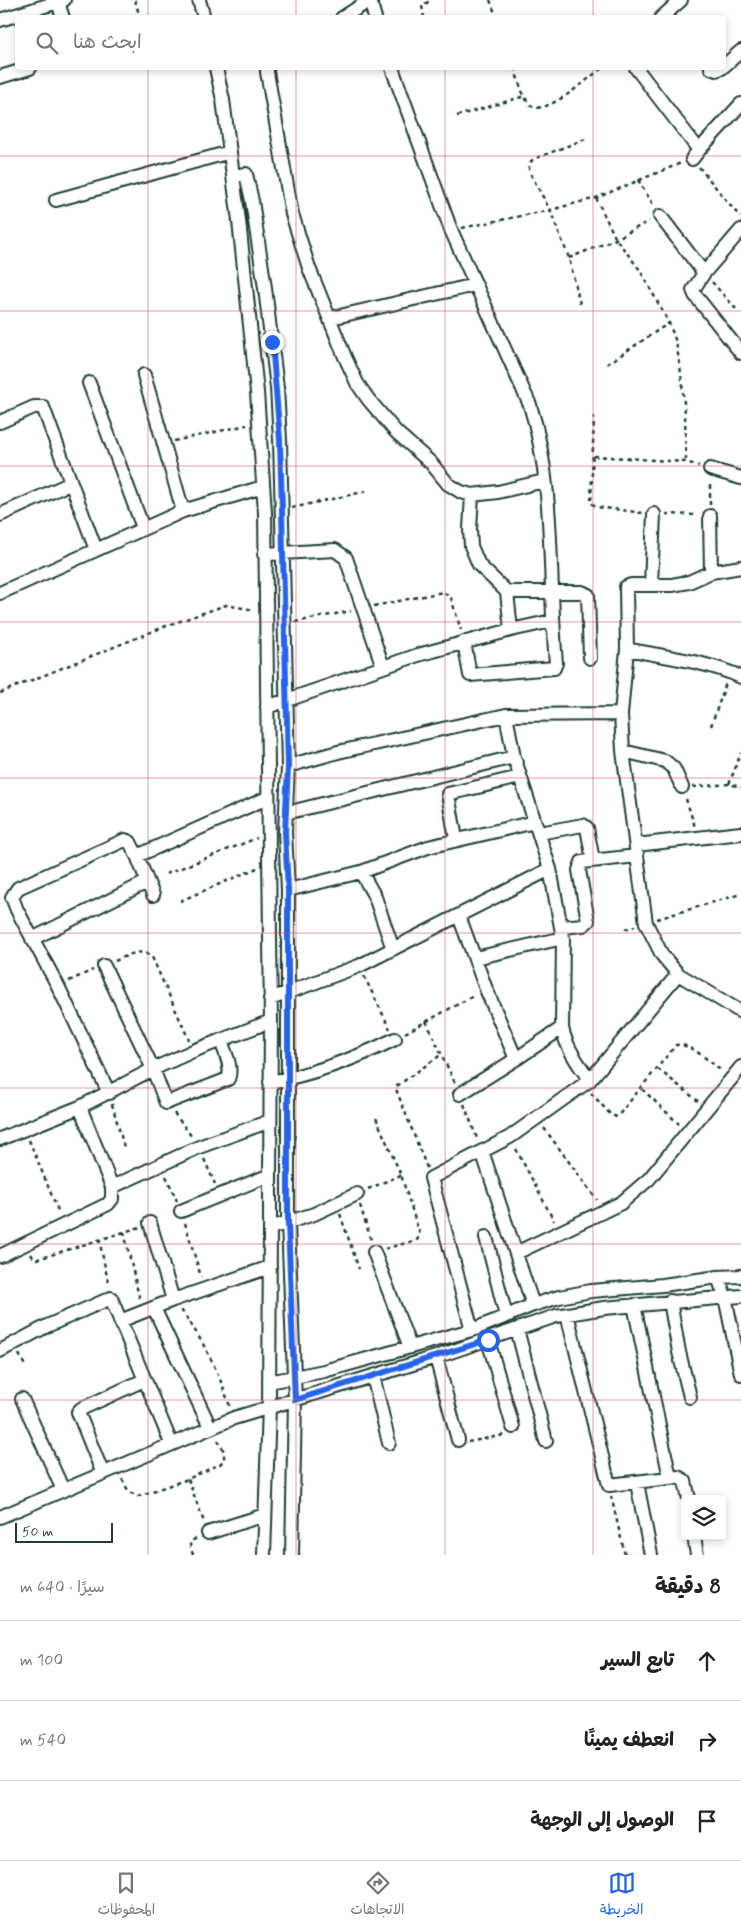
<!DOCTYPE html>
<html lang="ar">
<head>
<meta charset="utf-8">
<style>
  body { margin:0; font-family:Mynerve,"Playpen Sans Arabic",sans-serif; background:#f6f6f6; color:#222; direction:rtl }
  .controls { position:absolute; right:15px; bottom:15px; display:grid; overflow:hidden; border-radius:5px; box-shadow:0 2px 8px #0003 }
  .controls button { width:45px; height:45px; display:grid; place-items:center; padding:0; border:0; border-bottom:1px solid #e0e0e0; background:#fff; color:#222; font:25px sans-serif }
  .scale { position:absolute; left:15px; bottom:12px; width:98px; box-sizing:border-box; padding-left:5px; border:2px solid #1f3d34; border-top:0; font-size:14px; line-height:18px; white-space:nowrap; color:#1f3d34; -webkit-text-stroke:4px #fff; paint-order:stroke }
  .stop { position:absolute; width:15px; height:15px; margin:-11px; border:4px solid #2563eb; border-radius:50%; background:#fff }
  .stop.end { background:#2563eb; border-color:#fff; box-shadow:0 1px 5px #0008 }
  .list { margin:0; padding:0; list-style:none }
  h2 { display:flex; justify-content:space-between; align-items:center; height:65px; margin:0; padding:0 20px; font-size:21px }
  h2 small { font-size:16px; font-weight:400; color:#767676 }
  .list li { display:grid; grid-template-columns:32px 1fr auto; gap:15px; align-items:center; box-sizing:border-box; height:80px; padding:0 20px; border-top:1px solid #e0e0e0 }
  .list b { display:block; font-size:19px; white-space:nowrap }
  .list em { font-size:16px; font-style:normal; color:#767676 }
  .icon { flex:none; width:28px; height:28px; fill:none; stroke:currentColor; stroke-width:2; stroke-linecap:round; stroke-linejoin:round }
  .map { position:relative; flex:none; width:741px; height:1555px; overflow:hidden; direction:ltr }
  .search { position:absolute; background:#fff; box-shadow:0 2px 8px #0003; left:15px; right:15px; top:15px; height:55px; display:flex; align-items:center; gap:12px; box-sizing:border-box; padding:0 18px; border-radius:5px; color:#767676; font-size:19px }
  .sheet { height:305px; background:#fff }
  nav { display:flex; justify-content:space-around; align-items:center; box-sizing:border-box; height:70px; border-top:1px solid #e0e0e0; background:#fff; font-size:14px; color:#767676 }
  nav a { display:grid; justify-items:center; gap:2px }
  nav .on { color:#2563eb }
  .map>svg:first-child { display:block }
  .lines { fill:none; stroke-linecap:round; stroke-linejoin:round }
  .street-casing { stroke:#1f3d34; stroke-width:16 }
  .path { stroke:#1f3d34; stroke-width:2.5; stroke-dasharray:4 4; stroke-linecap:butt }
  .street { stroke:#fff; stroke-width:12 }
  .route { stroke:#2563eb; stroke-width:6 }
  .grid { fill:none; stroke:#d1495b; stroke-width:1; stroke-opacity:0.55 }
</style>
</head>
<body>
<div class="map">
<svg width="741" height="1555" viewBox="0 0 741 1555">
  <rect width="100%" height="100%" fill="#fff"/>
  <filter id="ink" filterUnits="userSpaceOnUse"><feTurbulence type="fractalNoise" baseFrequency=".02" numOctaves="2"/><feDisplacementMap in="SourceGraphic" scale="10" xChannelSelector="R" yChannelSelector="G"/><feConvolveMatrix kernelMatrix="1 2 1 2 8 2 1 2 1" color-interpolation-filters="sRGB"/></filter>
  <g filter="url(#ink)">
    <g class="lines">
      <defs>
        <path id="street" d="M199,0L204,18
          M370,0L375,18
          M58,2L63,18
          M342,18L370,0
          M661,18L681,0
          M0,20L64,0
          M724,66L741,51
          M267,68V72L292,214L309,268L345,357L357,383L368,399L396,432L431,463L448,484L461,492L472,495L498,492L544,481
          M392,68L451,230L530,405C556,488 548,577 556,663L554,668L470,675L464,642
          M636,68L699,150L692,159
          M711,68L716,70L722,68
          M0,77L30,68
          M699,150L741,104
          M233,176L246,174L252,201L265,288L277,388L280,440L288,766L285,832L288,890V1223L295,1400L292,1555
          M56,200L230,152
          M660,216L704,273
          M741,230L704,273L693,290L695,295L741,353
          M331,318L475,285
          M144,375L183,511
          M89,383L143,528
          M0,422L34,407H43L96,550
          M710,469L741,478
          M472,495L470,529L471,546L479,565L507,592L511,630
          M0,515L71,483
          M710,516L711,572
          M264,554L335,550L346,558L383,667
          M741,567L711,572L689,582L672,585H631L626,587L627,649L621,714L623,751L646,923L662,955L678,974L741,1012
          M651,585L654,514
          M507,592H582L588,595L590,658
          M0,593L183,511L263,487
          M627,649C664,657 706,661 741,677
          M267,707L418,655L511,630L552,621
          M506,715L514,757L550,869L563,938L562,1028C566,1047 578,1064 590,1080
          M623,751L665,761L674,769L682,787
          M288,766L338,752L506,715L621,714
          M286,813L514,757
          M539,833L583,825L587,828L593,860
          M456,839L448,794L520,777
          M636,845L741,833
          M361,872L375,897L393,949
          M288,890L361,872L428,847L535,822
          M153,895L137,856L267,798
          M459,916L486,989L516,1059
          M562,927L583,925L588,921L579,870L582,862L637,856
          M32,939L147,882
          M475,958L563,938
          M104,966L153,1069L166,1103L228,1079C233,1068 225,1052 221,1041
          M270,999L359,966L550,869
          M270,1082C314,1074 355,1059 395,1039
          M109,1093L58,986L17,910L12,897L18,888L125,840L130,842L137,856
          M460,1094L516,1059L562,1028
          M0,1139L80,1107L153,1069L193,1051L271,1021
          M482,1151L533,1305
          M270,1175V1228
          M112,1187L199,1147L270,1121
          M181,1211L270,1175L271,1021L265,513L257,392L239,221L223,100L216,68
          M150,1223L173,1300
          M486,1237L506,1316
          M374,1252L410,1347
          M516,1253L621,1203L649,1179L741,1067
          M0,1256L108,1204L112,1199V1187L80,1107
          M718,1277L725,1297L741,1374
          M670,1301L679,1352L690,1397
          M634,1305L670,1478
          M154,1308L210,1427
          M567,1314L609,1485L678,1477L685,1481L689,1499
          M120,1321L173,1300L270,1267
          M517,1329L546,1441
          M472,1330L431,1178L510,1137L583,1085L590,1080L678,974
          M488,1340L513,1427
          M0,1351L47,1326L111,1298L171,1443
          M436,1357L458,1440
          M373,1376L389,1443
          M269,1382L324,1371L475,1329L533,1305L559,1297L591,1291L663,1285L718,1277L741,1276
          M22,1399L63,1490
          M103,1474L78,1412L81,1409L144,1380
          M637,1483L651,1555
          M0,1517L234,1418L436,1357L556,1316L604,1308L741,1296
          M208,1533L265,1515
          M694,1536L697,1555
          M264,1555L269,1406L270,1228L314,1214L357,1194"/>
      </defs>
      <use href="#street" class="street-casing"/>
      <path class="path" d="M135,0L140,18
        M490,0L497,18
        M424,18L422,6L431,0
        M514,68C519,79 522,99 532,106C546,116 590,77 602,68
        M457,116L525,96
        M699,167L740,217
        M638,180L654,206
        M596,198L616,239L640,270L669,323L676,342L681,373L685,413L686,461
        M462,228L550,210L596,198L681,163
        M569,258L616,239L649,221
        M712,282L736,309
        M580,304L569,258L550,210L529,171C529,165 529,162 534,159L588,138
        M607,364L669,323
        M594,416L591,503L597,507L643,513
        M174,441L247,425
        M594,456L686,462L699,466
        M710,505V483
        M292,508L367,491
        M666,514L698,515
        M374,606L443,592L451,598L461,630
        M295,622L351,611
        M0,693L166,626L226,605L254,610
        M711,726L726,683
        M729,784L741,753
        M693,787L729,784L741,787
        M686,799L695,827
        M166,874L257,838
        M180,901L257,868
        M657,919L741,894
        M625,929L635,926
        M115,961C127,956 140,947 152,957L189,1040
        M364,976L390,1029
        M69,981L93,970
        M426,1021L455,1083
        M405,1033L475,995
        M658,1069L698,1101
        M642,1089L679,1124
        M591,1093L611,1115L617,1117L676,1045C689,1042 711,1063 722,1071
        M112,1104L124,1147
        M464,1104L478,1141
        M174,1113L192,1137
        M376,1118L401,1175L420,1235L417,1240L384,1249
        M544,1128L597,1200
        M29,1140L59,1213
        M516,1149L554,1221
        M204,1159L215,1184
        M427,1168L396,1089L397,1086L442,1054
        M166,1176L177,1201
        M368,1189L401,1175
        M360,1205L371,1240
        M340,1214L359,1269
        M185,1223L201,1277
        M124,1232L140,1301
        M99,1239L109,1286
        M31,1254L34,1259H38L140,1227
        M181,1310C204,1342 218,1370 230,1407
        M19,1354L25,1366
        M468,1442L505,1435
        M122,1479L129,1492L138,1496L188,1479L220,1464L224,1460V1451L217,1439
        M188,1479L204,1522
        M611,1496L625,1555
        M193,1555L190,1545L191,1541L198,1538"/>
      <use href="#street" class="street"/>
    </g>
  </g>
  <g class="lines" filter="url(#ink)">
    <path class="route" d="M272,342L280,440L282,510L288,766L285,832L288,890V1223L295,1400L488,1340"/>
  </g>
  <path class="grid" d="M148,0V18M296,0V18M445,0V18M593,0V18M148,68V1555M296,68V1555M445,68V1555M593,68V1555M0,156H741M0,311H741M0,466H741M0,622H741M0,778H741M0,933H741M0,1088H741M0,1244H741M0,1400H741"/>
</svg>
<div class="controls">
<button><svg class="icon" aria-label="layers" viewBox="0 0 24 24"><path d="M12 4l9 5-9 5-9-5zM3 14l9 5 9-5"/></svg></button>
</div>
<div class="scale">50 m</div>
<div class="stop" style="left:488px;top:1340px"></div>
<div class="stop end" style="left:272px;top:342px"></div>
<div class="search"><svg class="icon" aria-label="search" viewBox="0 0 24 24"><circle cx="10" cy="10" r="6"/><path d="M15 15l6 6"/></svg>ابحث هنا</div>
</div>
<section class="sheet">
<h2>8 دقيقة<small>سيرًا · 640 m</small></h2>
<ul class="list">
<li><svg class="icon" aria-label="ahead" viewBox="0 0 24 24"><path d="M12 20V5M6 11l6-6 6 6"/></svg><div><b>تابع السير</b></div><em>100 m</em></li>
<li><svg class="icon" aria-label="right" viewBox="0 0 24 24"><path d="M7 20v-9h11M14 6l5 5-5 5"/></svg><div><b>انعطف يمينًا</b></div><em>540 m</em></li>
<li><svg class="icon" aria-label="arrive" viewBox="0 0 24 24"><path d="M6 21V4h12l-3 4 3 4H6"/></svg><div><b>الوصول إلى الوجهة</b></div></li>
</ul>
</section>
<nav>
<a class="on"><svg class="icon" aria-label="map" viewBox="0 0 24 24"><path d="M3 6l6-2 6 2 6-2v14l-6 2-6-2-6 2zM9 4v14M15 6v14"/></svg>الخريطة</a>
<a><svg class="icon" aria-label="directions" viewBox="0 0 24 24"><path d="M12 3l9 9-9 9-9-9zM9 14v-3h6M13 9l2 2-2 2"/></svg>الاتجاهات</a>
<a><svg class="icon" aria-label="saved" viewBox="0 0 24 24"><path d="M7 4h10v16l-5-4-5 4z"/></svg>المحفوظات</a>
</nav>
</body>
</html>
